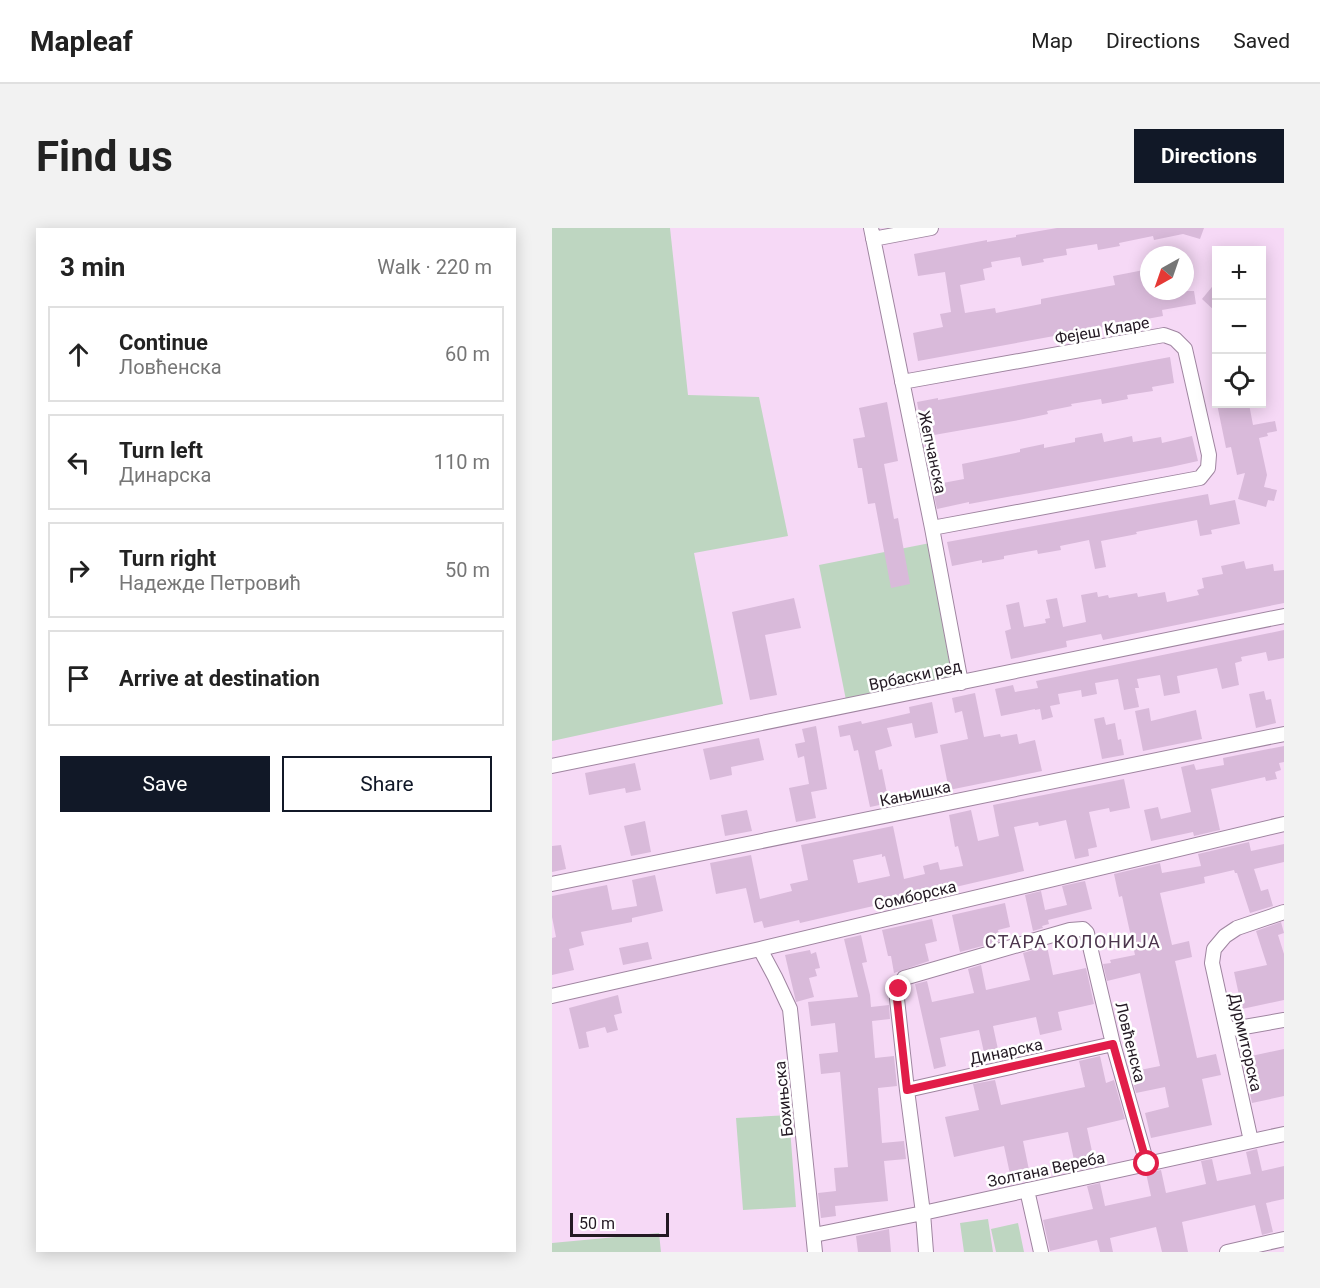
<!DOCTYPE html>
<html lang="en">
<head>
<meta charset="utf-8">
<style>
  body { margin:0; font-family:Roboto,sans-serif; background:#f2f2f2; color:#222 }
  .controls { position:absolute; right:18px; top:18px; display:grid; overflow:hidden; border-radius:0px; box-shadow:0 3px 15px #0003 }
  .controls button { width:54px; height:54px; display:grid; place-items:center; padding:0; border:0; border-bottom:2px solid #e0e0e0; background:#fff; color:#222; font:30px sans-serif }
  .compass { position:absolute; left:588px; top:18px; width:54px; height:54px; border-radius:50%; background:#fff; box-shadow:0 3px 15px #0003; rotate:220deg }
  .scale { position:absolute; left:18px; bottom:15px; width:99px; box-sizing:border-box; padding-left:6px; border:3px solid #231923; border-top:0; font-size:16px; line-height:21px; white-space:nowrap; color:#231923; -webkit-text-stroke:4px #fff; paint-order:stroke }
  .stop { position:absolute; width:18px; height:18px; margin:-14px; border:4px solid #e11d48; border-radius:50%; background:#fff }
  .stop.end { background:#e11d48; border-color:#fff; box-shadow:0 2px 6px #0008 }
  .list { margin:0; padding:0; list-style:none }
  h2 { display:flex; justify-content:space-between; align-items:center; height:78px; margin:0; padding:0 24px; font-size:26px }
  h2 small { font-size:20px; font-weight:400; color:#767676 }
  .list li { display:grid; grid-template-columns:39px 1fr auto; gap:18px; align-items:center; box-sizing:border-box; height:96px; margin:0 12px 12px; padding:0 12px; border:2px solid #e0e0e0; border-radius:0px }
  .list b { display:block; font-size:22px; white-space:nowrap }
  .list p { margin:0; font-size:20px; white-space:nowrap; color:#767676 }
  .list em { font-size:20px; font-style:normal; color:#767676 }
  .actions { display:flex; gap:12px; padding:18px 24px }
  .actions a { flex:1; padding:14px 0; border:2px solid #111827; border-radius:0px; text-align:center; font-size:21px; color:#111827 }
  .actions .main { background:#111827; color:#fff }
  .icon { flex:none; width:33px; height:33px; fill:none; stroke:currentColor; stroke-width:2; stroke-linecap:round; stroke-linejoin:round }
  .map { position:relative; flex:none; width:732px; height:1024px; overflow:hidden; border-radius:0px }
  header { display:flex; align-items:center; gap:36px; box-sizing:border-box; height:84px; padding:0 30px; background:#fff; border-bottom:2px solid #e0e0e0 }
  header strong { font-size:28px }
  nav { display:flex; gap:33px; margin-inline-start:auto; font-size:21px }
  .intro { display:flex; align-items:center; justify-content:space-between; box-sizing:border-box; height:144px; padding:0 36px }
  h1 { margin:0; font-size:42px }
  .button { padding:15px 27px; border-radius:0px; background:#111827; color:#fff; font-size:21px; font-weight:700 }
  main { display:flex; gap:36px; padding:0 36px }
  aside { flex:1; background:#fff; border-radius:0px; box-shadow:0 3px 15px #0003 }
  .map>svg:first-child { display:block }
  .green { fill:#bed6c1 }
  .building { fill:#d9bada; fill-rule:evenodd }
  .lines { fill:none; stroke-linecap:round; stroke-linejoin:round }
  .street-casing { stroke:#9f85a0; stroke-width:16 }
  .street { stroke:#fff; stroke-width:14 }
  .route { stroke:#e11d48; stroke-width:8 }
  .labels { text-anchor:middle; stroke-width:5; stroke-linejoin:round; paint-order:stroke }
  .street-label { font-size:16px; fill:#231923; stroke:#fff }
  .neighbourhood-label { font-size:18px; letter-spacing:1.5px; fill:#4d364e; stroke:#fff }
</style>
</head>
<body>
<header>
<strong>Mapleaf</strong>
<nav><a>Map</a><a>Directions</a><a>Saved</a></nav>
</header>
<div class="intro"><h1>Find us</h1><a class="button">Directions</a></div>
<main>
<aside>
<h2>3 min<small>Walk · 220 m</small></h2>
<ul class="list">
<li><svg class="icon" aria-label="ahead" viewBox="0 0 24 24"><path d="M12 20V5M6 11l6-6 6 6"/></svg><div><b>Continue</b><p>Ловћенска</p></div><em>60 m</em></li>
<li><svg class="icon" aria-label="left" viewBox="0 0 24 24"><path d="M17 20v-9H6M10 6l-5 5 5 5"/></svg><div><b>Turn left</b><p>Динарска</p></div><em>110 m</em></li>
<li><svg class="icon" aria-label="right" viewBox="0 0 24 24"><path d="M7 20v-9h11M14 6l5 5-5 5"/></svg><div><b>Turn right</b><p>Надежде Петровић</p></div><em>50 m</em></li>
<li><svg class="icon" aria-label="arrive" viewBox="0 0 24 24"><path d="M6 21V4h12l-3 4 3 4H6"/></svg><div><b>Arrive at destination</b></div></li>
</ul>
<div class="actions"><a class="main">Save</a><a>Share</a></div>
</aside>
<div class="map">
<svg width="732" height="1024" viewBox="0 0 732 1024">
  <rect width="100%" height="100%" fill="#f6d9f6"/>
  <path class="green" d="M0,0H118L136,167L207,169L236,308L142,325L171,476L0,513Z
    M378,315L406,450L294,472L267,337Z
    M237,887L244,979L191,982L184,890Z
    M436,991L441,1024H412L408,995Z
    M466,995L472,1024H444L439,1001Z
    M107,1005L109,1024H0V1015Z"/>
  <path class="building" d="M505,0H652L648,11L631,6L602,12L601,8L567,15L568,18L546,22L545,16L514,21L515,27L491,31L492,34L470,38L468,29L439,34L440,39L431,41L433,52L408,57L413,85L443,80L444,85L489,76V71L563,57L561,48L597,41V63H642L644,76L610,82L611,88L366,133L361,105L391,99L388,86L399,84L393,44L366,48L362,26L435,12V14L464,9V7Z
    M664,54V84L650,71Z
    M618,129L622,155L600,159L601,163L575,167L576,171L550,176L549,171L519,176L520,178L495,183L496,186L467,192L382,207L386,232L376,234L365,174L386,170V172Z
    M335,174L346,233L332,236L342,291L346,290L358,356L339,360L323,275L316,276L310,240H306L301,211L313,209L307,180Z
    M665,176H697L701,197L723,193L725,203L715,205L716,208L707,210L715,247L712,259L725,262L722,273L716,272L714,279L686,271L693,245L685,247L679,219L674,220Z
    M550,205L552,214L580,208L581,214L609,209L610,215L640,208L646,233L619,239L417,276V274L385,281L380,257L412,251L410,236L468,224V221L492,216V220L523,214V210Z
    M656,266L658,277L683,272L688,296L659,302L660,306L648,308L645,292L584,304L585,306L549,313L554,339L543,341L537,312L508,318L509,322L486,326L485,322L452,328V331L430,335V332L400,338L395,314Z
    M692,333L694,341L721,336L722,343L732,342V375L551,412L549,406L514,413L515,419L459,431L453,403L459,401L454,377L467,374L472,399L494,395L493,391L498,390L494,372L505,370L511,399L534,394L529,367L545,364L546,369L556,367L557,370L585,365L586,369L613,364L615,374L647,367L645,362L652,360L650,350L671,346L669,338Z
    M242,370L249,400L213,407L225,467L198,472L180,384Z
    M732,402V430L716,433L714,424L689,429L690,433L683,435L687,457L670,461L665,440L625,448L628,465L612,468L608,447L585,451L587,460H583L587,479L572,482L566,451L543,455L545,466L530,469L529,462L506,466L508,476L498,478L501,489L490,492L488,481L483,482V481L449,488L443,461L461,457L463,464L486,460L484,453Z
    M712,463L714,472L719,471L724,495L704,500L697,466Z
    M423,465L432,509L448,506L449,509L465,506L467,516L483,512L490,543L397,562L388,517L416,511L410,483L403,485L400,470Z
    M380,474L386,505L363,510L360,495L335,500L340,518L323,523L327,542L330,541L337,575L318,579L306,522L302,523L298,507L288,509L286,498L309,493L310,496L358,485L357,479Z
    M597,480L599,493L644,482L650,511L591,523L583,483Z
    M552,489L554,497L563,495L566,512L569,511L572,527L550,531L542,491Z
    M264,498L275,561L259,564L264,590L244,594L237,560L257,556L252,528L246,530L243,516L253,514L250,501Z
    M207,510L212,532L179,539L180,547L158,552L151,521Z
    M732,518V534L727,535L729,542L723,544L725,551L714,553L713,549L659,561L668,602L642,608L641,604L599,613L592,582L606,579L609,591L639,584L629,539L642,536L644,542L672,537L671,530Z
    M83,535L89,562L74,565L73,560L37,567L33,545Z
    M572,551L578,580L558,584L557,580L537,584L545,619L536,621L537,628L523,631L514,592L487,598L486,594L462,599L472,643L248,695L247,692L212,700L210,693L202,695L194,660L164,666L158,635L199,627L208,671L240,663L238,656L256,652L249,617L341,598L352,651L373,646L371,638L386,634L388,642L411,638L406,618L403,619L397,587L419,582L426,613L447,608L441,577ZM330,626V629L333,628L338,648L306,655L301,632Z
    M195,582L200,603L173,608L169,587Z
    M93,593L99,624L79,628L72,598Z
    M697,614L699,623L732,616V634L702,641L709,663L716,661L721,678L698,685L685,645H683L682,642L652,649L653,655L608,665L620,717L637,713L640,729L623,733L645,830L664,826L669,847L650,851L660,897L599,910L593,885L617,879L613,859L584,865L579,847L583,845V843L608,838L588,745L555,753L551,736L559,735L558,732L583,727L570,668L567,669L562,646L608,635L610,645L649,638L646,626Z
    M9,617L14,641L0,644V618Z
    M103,647L111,683L80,690V694L29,704L32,717L17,721L22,742L0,747V710L4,709L0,689V668L55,657L60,682L85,678L80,652Z
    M533,653L540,681L496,692L497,696L490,698L491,700L481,703L473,667L489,663L493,682L515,677L510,658Z
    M453,675L458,699L446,702L449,713L408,724L400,687Z
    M380,691L385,713L373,716L377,733L342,745L339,728H336L330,702Z
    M729,694L732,705L726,707L732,726V772L690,781L682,744L715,737L704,703Z
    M309,707L315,734L310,735L318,767L319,779L337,777L338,791L320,793L323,830L342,828L345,858L326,860L330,915L352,913L354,931L332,933L336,973L283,978L284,988L269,990L266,965L284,963L282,940L296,939L288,844L269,846L267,826L286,824L283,795L259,798L256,774L306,769L292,711Z
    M96,714L100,731L71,737L67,720Z
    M495,718L501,747L534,740L542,776L506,784L510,802L488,807L484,789L441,798L447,826L433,829L427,802L388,810L394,838L382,841L363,756L375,753L380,774L422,765L416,741L429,737L434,762L478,752L471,725Z
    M258,722L259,726L264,724L268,740L263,741L265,748L257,750L262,769L244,774L233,727Z
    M66,767L70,785L62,787L66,802L55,805L53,799L34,804L37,819L27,821L17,780Z
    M732,821V868L700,875L690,830Z
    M548,828L554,855L562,852L573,891L535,900L541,928L522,932L516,904L471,913L477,942L458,946L452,918L402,929L393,889L427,882L421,856L443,852L449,877L533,859L527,833Z
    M705,921L710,943L732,938V971L714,975L721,1004L710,1007L703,977L630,994L636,1024H610L604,999L558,1010L561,1024H548L545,1012L498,1023L491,992L541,981L535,958L548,955L553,978L599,968L594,945L609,942L614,965L654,956L649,933L660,931L665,953L699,946L694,924Z
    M337,1001L339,1024H306L304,1008Z"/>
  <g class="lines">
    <defs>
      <path id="street" d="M319,0L380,300L409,455
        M321,11L379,0
        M350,154L612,107L623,111L633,121L657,227L656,240L648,250L380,300
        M0,538L732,388
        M0,656L732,506
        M208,721L223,749L238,781L263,1024
        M0,768L208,721L732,596
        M675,802L732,792
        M355,862L561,816
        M699,913L660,735L662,721L673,708L685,700L732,684
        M475,962L489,1024
        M262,1007L371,985L732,906
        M374,1024L371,985L355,862L345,771L347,761L352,750L518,702L531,701L535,705L536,710L561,816L595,936
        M675,1024L732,1011"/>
    </defs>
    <use href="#street" class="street-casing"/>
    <use href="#street" class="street"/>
  </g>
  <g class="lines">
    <path class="route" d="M347,761L345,771L355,862L561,816L595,936"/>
  </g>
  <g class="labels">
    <g class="street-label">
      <text transform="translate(550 102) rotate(-10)" y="6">Фејеш Кларе</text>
      <text transform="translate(381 224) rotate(78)" y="6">Жепчанска</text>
      <text transform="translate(363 447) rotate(-12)" y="6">Врбаски ред</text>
      <text transform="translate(363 565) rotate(-12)" y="6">Кањишка</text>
      <text transform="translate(363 667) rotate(-13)" y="6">Сомборска</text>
      <text transform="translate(579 814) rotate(76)" y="6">Ловћенска</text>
      <text transform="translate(694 814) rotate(77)" y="6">Дурмиторска</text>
      <text transform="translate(454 823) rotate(-12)" y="6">Динарска</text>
      <text transform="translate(231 871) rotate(-96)" y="6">Бохињска</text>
      <text transform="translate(494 941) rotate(-12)" y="6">Золтана Вереба</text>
    </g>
    <g class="neighbourhood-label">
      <text x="521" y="720">СТАРА КОЛОНИЈА</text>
    </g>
  </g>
</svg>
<div class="controls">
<button>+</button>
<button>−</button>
<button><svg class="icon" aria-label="locate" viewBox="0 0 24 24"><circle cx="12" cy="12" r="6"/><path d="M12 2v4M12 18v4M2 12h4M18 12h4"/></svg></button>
</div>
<svg class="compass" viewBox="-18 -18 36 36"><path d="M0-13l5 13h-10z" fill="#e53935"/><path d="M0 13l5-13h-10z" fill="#767676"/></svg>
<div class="scale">50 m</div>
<div class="stop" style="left:595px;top:936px"></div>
<div class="stop end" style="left:347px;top:761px"></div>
</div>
</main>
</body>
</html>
